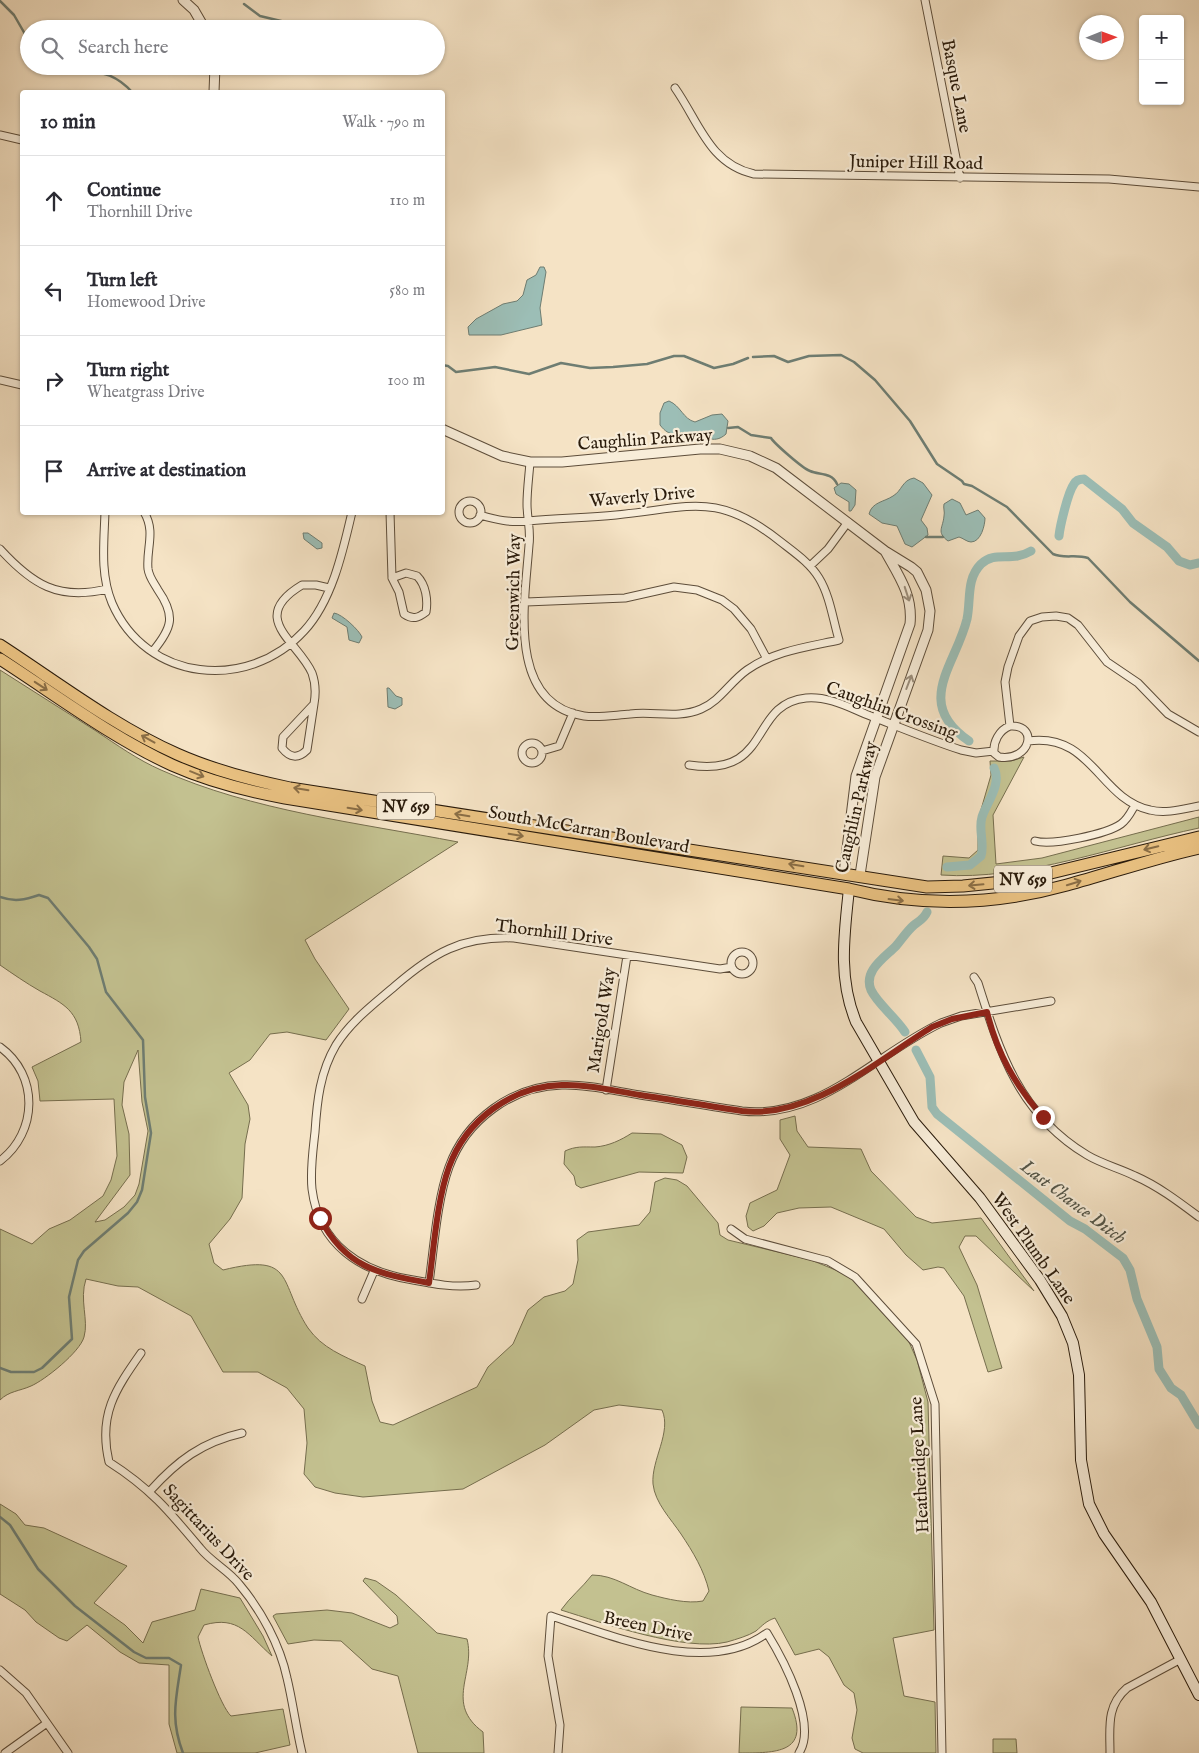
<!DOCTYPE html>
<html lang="en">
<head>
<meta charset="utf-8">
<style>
  body { margin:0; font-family:"IM FELL English",serif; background:#f7f7f7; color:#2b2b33 }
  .controls { position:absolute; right:15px; top:15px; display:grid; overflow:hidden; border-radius:5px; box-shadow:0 1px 4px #0004 }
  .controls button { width:45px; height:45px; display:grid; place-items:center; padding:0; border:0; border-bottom:1px solid #e1e1e2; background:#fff; color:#2b2b33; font:25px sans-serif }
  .compass { position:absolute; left:1079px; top:15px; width:45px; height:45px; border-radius:50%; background:#fff; box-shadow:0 1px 4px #0004; rotate:89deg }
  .stop { position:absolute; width:15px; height:15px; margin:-11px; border:4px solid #8f2418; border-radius:50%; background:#fff }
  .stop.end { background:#8f2418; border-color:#fff; box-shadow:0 1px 5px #0008 }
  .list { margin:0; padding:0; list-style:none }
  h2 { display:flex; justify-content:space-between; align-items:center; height:65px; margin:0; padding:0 20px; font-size:21px }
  h2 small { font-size:16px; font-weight:400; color:#7c7c81 }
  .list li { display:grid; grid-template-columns:32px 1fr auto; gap:15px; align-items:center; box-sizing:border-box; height:90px; padding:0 20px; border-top:1px solid #e1e1e2 }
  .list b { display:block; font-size:19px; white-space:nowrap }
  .list p { margin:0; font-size:16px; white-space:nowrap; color:#7c7c81 }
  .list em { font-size:16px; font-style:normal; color:#7c7c81 }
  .icon { flex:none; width:28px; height:28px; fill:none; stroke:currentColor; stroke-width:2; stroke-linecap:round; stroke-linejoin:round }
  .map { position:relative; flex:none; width:1199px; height:1753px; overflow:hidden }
  .search { position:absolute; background:#fff; box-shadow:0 1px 4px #0004; left:20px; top:20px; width:425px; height:55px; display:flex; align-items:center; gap:12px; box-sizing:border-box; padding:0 18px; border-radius:28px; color:#7c7c81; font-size:19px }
  .panel { position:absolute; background:#fff; box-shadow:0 1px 4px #0004; left:20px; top:90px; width:425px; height:425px; border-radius:5px }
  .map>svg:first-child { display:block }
  .green { fill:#c3c190; stroke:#766e4e; fill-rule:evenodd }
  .water { fill:#9cbeb6; stroke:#6e7d72 }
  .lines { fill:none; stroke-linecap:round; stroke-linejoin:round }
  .stream { stroke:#6e7d72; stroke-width:2.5 }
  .canal { stroke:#9cbeb6; stroke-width:9 }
  .minor-casing { stroke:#5d4d3a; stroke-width:9 }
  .tertiary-casing { stroke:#5d4d3a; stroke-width:11 }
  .secondary-casing { stroke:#2a1b0b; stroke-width:12 }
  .primary-casing { stroke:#2a1b0b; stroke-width:13 }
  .minor { stroke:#f8edd9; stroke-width:7 }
  .tertiary { stroke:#f8edd9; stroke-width:9 }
  .secondary { stroke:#f8edd9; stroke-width:10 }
  .primary { stroke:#eac282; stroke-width:11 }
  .oneway { stroke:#9b8e7c }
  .oneway2 { stroke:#8a6e46 }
  .route { stroke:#8f2418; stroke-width:6 }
  .labels { text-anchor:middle; stroke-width:4.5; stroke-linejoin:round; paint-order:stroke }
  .shield { fill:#f8edd9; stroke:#685a49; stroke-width:1 }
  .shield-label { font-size:16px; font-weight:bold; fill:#2a1b0b }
  .street-label { font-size:18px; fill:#2a1b0b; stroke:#f8edd9 }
  .water-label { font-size:19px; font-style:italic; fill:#525447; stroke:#f8edd9 }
</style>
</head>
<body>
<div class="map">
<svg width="1199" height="1753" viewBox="0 0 1199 1753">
  <rect width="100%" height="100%" fill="#f5e3c5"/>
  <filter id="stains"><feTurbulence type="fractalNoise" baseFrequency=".004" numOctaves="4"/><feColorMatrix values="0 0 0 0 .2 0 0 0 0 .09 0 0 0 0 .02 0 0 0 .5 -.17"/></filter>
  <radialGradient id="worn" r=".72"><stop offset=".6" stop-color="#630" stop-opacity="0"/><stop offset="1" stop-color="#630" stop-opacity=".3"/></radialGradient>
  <path class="green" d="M0,670C32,690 64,711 96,731C117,745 138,760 161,770C252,811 360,823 458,842L305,940L315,959L349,1009L326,1040L287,1032L270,1034L250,1060L229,1073L248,1105L250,1119L245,1144L242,1198L230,1219L209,1244L214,1263L223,1270C296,1252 278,1282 308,1328C322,1348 343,1356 365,1366L372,1401L380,1422L393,1425L477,1387L488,1367L513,1344L528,1310L544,1297L565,1291L573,1284L578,1260L577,1240L588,1232L639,1225L650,1212L655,1182L665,1178L677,1180L687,1186L718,1223L720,1235L728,1240L811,1260L843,1273L860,1285L909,1342L917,1360L928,1402L934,1630L893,1638L904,1696L935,1702L936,1753H863L855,1749L852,1738L857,1710L854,1693L844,1685L829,1657L819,1649L795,1655L775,1618C766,1621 763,1625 756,1631C748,1636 737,1639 727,1642C685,1652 603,1623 561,1610C570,1597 582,1588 592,1575C615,1575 630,1589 652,1595C667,1599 687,1604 703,1601L709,1591C704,1570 693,1552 681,1534C671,1519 655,1503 653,1484C651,1460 672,1432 662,1410L619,1405L594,1410L545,1445L463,1489L363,1497L335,1493L315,1487L304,1474L307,1443L304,1409L287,1388L258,1372H223L191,1316L138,1287L118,1286L86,1279C79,1300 89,1320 84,1337C80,1352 45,1380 31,1386C20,1391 9,1391 0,1400V1229L32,1244L49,1229L70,1220L103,1196L111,1180L117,1156L114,1099L40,1101L38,1081L32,1067L81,1042C79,1011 64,1004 40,991C26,983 13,974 0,965ZM138,1050L142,1102L148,1131L139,1184L135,1195L124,1207L105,1220L95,1222L130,1175L129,1134L122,1105L124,1082Z
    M1024,757L993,815L996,864L1042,858L1199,817V828C1118,845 1024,881 941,875L943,856L969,858L978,850V820L991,775L990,761H1011Z
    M795,1116L797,1131L808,1147L861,1149L871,1171L916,1217L932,1223L981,1218L1034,1291L976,1236H965L959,1247L977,1285L1002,1368L988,1372L964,1296L944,1268L938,1267L923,1270L906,1255L884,1229L831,1207L799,1208L777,1213L764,1226L753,1231L748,1227L746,1216L750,1203L777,1190L790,1155L780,1139V1120Z
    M632,1133L661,1134L682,1145L687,1157L683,1173L639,1172L581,1188L576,1185L574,1176L564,1164L565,1151C576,1146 583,1147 595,1147C609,1146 621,1140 632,1133Z
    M0,1504L16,1514L25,1525L44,1528L127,1566L94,1603L125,1625L143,1643L152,1622L195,1610L201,1589L240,1598L263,1636L272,1656C248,1635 239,1615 204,1625L198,1637C201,1652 221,1707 231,1716L283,1709L290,1745L255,1753H177L169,1724V1665L139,1663L120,1652L87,1625L67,1641L59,1638L36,1622L25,1610L0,1594Z
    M365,1578L376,1581L396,1595L437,1633L467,1639C476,1674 444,1703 483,1732L484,1753H418L398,1676L372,1669L341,1641L314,1640L288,1644L273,1616L276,1614L327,1610L352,1613L390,1628L398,1624L397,1616L363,1581Z
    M741,1707L792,1708C810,1753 776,1753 739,1753Z
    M993,1739H1016L1017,1753H993Z"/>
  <path class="water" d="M540,267H544L546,272L540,308L542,325L501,335H469L468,327L476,319L503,304L517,301L523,295L527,280L536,275Z
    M669,401C681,406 683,419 695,422L712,415L722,414L728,421L726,434C713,446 703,434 689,433C675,431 671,439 660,425V413L664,403Z
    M914,478L923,483L932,495L921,520L927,528L928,535L912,547L905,544L897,526L882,523L869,514C872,502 884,502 893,496C902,491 902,480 914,478Z
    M841,483L849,484L856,490L855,505L851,511H849V502L836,494L834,488Z
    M952,499L960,503L966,515L978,510L985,518C985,525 981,542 971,542C967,542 963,538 959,537L948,541C936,532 943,528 944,516C945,512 943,508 944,504Z
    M303,533H308L322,543V548L317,549L304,539Z
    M334,613C342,614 359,630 362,637L359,643L349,640L347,627L332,618Z
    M387,688H389L396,696L402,698V705L395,709L388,707Z"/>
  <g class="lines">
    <path class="stream" d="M0,1L14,15L29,41
      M244,4L260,16L281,21L300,29
      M67,66C94,73 111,69 132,92
      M369,66L373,68
      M753,357L774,356L788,362L809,356L841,355L854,362L875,380L910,421L937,464L962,481L964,484L972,486L1007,507L1053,554C1064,559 1076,554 1088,558L1130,602L1199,661
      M442,365L448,366L456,372L495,367L529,374L561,363L590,368L613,367L647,364L674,356H684L714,368L733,364L748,358
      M728,428L738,427L751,435L771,438C774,443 802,468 810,471C819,475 832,472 837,484
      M926,537H943
      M0,897C14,902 25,900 39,895L48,898L89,947L97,959L106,992L143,1040L145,1097L151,1133L142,1190L137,1202L128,1213L84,1251L78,1260L69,1297L72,1339L42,1368L34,1372H11L0,1368
      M0,1517L10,1525L38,1569L75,1606L134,1652L146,1658H169L181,1665C176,1699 170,1719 183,1753"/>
    <path class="canal" d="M1059,536C1060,526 1068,492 1074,484C1076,480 1080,479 1084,479L1122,509L1133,523L1167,547L1179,561L1190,565L1199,563
      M969,741C913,703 956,665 967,619C971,600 966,579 981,564C996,550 1011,563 1031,551
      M947,867L970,865L981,856C985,843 978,830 982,817C987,802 1002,784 994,768
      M905,1032C896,1018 877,1003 871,990C863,971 884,958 896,946C902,939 907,931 914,925C919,921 924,919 927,912
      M916,1050L930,1077L932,1107L937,1114L1070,1221L1085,1229L1123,1258L1130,1270L1137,1299L1157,1347L1159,1369L1171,1388L1181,1395L1199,1425"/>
    <defs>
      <path id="minor" d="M925,0L960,178
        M675,88C699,122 709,164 754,174L1109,179L1199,187
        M0,135L22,140
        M0,380L22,385
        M459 512a11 11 0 1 1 22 0a11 11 0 1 1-22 0Z
        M105,512C104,543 100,574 112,603C146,682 248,692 304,631C332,601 343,551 352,512
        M144,512C156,532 146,548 148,569C149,577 154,583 158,590C176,616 172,628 153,651
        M390,512L392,578
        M480,515C497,520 511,523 528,521C557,518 587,518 616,515C690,508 716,490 781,542C795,553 810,563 819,578C830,596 833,620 839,640C807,647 774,651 747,670C730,682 720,701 701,709C678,719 654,711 630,714C615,715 599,718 584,716C506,704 525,601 529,545C531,531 527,518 527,504C527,490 529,476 530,462
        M0,549C32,584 58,601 107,589
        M810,566L828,549L848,522
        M406,573L417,576C426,585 428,600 426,612C418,618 413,620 404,614L399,592L392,578Z
        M526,602L625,598L674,587L697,590L722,600L734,609L751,629L767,659
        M314,704C316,693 316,684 312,673C298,641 247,618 302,585H316L329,588
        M314,704L307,750C298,759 290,758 282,748L283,737Z
        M1010,726L1005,682L1008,667L1019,636L1030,621L1042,617L1056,616L1068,618L1078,625L1107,662L1138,683L1168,714L1199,732
        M1010,726C1039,724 1031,762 999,757L994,753C993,742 999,730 1010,726Z
        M1028,741C1092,732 1099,799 1150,810C1166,814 1183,809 1199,806
        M522 753a10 10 0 1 1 20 0a10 10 0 1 1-20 0Z
        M542,751L559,746L573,713
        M689,765C773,778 748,704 806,698C828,696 848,707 868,715C899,727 930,740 961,750L976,753L994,751
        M1035,841C1052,846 1107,834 1121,824C1128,819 1131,812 1135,805
        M731 963a11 11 0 1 1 22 0a11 11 0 1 1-22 0Z
        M974,977L978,983C1000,1053 1019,1114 1087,1155C1102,1164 1119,1168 1135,1176C1158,1186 1179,1202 1199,1217
        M0,1047C39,1075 38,1132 0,1161
        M606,1090L627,956
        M731,1229L745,1239L828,1261L855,1277L916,1344L935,1404L942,1753
        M429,1283C434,1247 437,1200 449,1167C466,1120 512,1086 562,1085C588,1084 615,1091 640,1095C674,1100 708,1106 742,1111C820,1120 875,1054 941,1023L961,1016L1051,1001
        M476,1285C455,1288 434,1284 413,1280C361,1272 319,1245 312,1189C310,1170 313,1150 315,1132C317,1101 320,1072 336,1045C351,1021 374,1004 395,986C433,953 462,936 514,938L720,969L732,967
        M362,1299L374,1271
        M141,1353C115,1390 98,1415 109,1462C150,1488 169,1511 200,1548C211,1562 228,1570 239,1584C261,1610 280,1645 287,1678C293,1703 296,1728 302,1753
        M150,1491C177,1461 202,1442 242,1433
        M0,1670L26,1693L68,1753
        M5,1753L47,1723
        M558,1753L560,1725L548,1656L551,1616C613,1636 708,1677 767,1633C783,1659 818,1724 799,1753
        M1110,1753C1110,1728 1106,1706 1127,1688L1181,1659"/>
      <path id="tertiary" d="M183,0L194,10L205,29
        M214,92L215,66
        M442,429L502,456L530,462H562L700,449H720L750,456L776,468L885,551L911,567L917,572L926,590L930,611L928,630L875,777L860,875
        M844,873L856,776L910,624C913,595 899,576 885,551"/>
      <path id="secondary" d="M849,889C844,936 838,978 856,1022L914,1122L980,1198L1040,1280L1062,1316L1073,1343L1079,1375L1081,1460L1089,1504L1104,1534L1151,1602L1199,1695"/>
      <path id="primary" d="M0,645C57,682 114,726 177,754C213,770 251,780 290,788L927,887L963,886L1022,880L1199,837
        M0,659C56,695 111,737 172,765C208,781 247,791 285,798L849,889C921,907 995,905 1067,885C1111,873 1154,858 1199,848"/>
    </defs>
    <use href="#minor" class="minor-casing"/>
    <use href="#tertiary" class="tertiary-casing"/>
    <use href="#secondary" class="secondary-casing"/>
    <use href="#primary" class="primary-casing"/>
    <use href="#minor" class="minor"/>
    <use href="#tertiary" class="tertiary"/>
    <use href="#secondary" class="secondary"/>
    <use href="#primary" class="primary"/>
  </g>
  <defs><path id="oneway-shaft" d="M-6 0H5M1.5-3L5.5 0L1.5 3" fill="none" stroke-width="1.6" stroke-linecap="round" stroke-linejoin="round" transform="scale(1.25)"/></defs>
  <g class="oneway">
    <use href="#oneway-shaft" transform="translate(907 594) rotate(72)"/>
    <use href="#oneway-shaft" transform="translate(909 682) rotate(-69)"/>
  </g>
  <g class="oneway2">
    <use href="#oneway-shaft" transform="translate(41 686) rotate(33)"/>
    <use href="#oneway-shaft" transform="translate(148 739) rotate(-151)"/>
    <use href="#oneway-shaft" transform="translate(197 774) rotate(22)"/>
    <use href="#oneway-shaft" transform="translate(301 789) rotate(-171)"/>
    <use href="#oneway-shaft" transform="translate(355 809) rotate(9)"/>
    <use href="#oneway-shaft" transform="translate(462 815) rotate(-171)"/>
    <use href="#oneway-shaft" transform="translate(516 835) rotate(9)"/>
    <use href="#oneway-shaft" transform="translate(1151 848) rotate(167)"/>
    <use href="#oneway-shaft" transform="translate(796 865) rotate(-171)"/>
    <use href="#oneway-shaft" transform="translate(1074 883) rotate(-17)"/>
    <use href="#oneway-shaft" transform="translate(976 885) rotate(175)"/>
    <use href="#oneway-shaft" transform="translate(896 900) rotate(7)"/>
  </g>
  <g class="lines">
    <path class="route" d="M320,1218C345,1267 378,1274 429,1283C434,1247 437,1200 449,1167C466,1120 512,1086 562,1085C588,1084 615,1091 640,1095C674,1100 708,1106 742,1111C811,1119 875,1062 932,1027L952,1019L987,1012C997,1053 1015,1085 1043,1117"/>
  </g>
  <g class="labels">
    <g class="shield">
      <rect x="377" y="792.5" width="58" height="27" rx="4"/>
      <rect x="994" y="865.5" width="58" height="27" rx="4"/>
    </g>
    <g class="shield-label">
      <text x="406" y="812">NV 659</text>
      <text x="1023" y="885">NV 659</text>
    </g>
    <g class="street-label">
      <text transform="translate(957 86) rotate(79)" y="6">Basque Lane</text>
      <text transform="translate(916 162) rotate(1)" y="6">Juniper Hill Road</text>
      <text transform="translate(645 439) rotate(-4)" y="6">Caughlin Parkway</text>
      <text transform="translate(642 496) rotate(-5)" y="6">Waverly Drive</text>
      <text transform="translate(513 592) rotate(-89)" y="6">Greenwich Way</text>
      <text transform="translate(892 710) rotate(20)" y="6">Caughlin Crossing</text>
      <text transform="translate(856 807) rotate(-77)" y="6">Caughlin Parkway</text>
      <text transform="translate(589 829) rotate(10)" y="6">South McCarran Boulevard</text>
      <text transform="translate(554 932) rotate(7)" y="6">Thornhill Drive</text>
      <text transform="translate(601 1020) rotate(-81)" y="6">Marigold Way</text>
      <text transform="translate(1034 1248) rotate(55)" y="6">West Plumb Lane</text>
      <text transform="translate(919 1465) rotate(-93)" y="6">Heatheridge Lane</text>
      <text transform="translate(209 1532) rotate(47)" y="6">Sagittarius Drive</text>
      <text transform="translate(648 1626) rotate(12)" y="6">Breen Drive</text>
    </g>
    <g class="water-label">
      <text transform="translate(1074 1201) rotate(37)" y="7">Last Chance Ditch</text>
    </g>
  </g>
  <rect width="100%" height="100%" filter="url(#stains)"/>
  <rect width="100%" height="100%" fill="url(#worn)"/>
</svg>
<div class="controls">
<button>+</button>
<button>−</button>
</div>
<svg class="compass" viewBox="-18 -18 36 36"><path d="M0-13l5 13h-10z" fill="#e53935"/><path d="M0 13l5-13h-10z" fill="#7c7c81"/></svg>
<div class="stop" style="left:320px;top:1218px"></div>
<div class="stop end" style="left:1043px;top:1117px"></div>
<div class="search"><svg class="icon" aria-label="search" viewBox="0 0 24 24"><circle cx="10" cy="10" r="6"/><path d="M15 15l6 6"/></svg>Search here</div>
<section class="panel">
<h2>10 min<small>Walk · 790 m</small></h2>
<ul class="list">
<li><svg class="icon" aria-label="ahead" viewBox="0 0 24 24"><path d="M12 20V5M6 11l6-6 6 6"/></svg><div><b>Continue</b><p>Thornhill Drive</p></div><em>110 m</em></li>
<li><svg class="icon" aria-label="left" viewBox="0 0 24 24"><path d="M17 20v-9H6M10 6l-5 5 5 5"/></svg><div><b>Turn left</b><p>Homewood Drive</p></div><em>580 m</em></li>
<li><svg class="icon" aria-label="right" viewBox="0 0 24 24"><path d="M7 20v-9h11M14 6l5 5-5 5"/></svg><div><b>Turn right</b><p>Wheatgrass Drive</p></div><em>100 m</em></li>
<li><svg class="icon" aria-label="arrive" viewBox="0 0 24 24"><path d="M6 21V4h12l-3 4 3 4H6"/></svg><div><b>Arrive at destination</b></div></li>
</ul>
</section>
</div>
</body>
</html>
